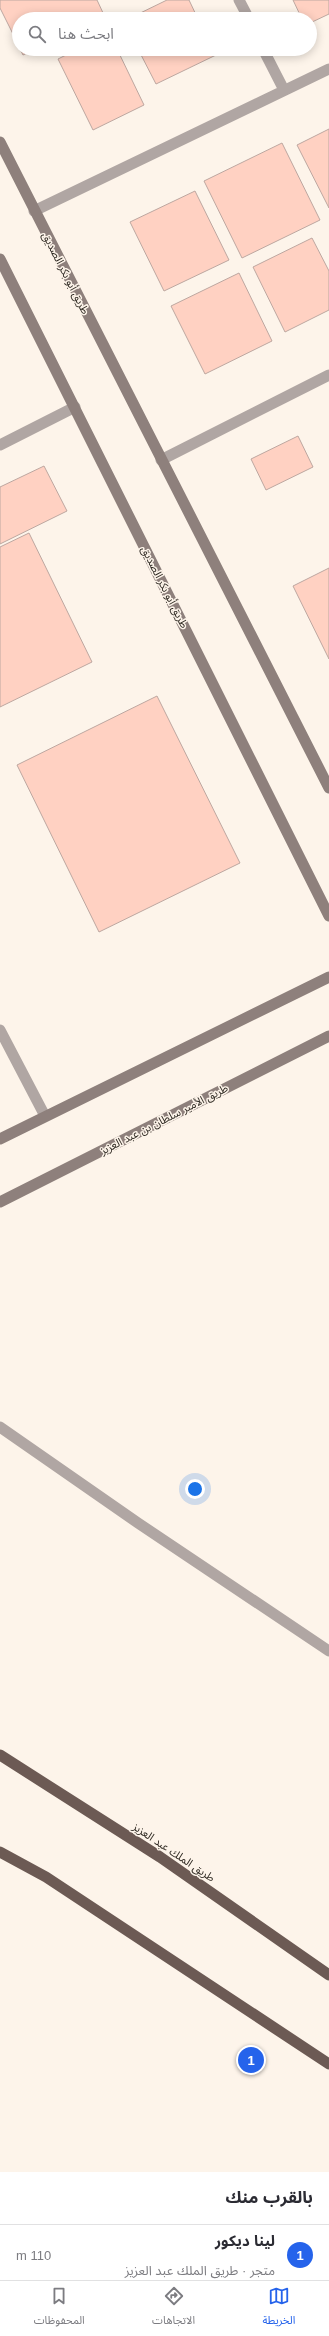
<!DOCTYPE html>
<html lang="ar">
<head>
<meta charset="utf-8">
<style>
  body { margin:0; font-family:Arial,"Noto Sans Arabic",sans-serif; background:#f2f2f3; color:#2b2b33; direction:rtl }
  .you { position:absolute; left:195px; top:1489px; width:14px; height:14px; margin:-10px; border:3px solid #fff; border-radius:50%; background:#1a73e8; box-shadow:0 0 0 6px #1a73e833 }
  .badge { display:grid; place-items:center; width:26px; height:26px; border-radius:50%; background:#2563eb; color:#fff; font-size:13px; font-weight:700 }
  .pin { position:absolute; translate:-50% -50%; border:2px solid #fff; box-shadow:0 1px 4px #0006 }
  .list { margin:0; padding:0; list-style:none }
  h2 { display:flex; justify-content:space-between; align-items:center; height:52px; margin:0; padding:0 16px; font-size:17px }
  h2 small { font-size:13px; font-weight:400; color:#7c7c81 }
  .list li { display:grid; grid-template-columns:26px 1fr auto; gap:12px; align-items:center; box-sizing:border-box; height:56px; padding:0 16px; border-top:1px solid #e1e1e2 }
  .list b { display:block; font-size:15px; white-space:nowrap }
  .list p { margin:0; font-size:13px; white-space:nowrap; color:#7c7c81 }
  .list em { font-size:13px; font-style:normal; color:#7c7c81 }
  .icon { flex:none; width:22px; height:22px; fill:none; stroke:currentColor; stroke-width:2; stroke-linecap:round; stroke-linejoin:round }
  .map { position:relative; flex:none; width:329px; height:2172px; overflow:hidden; direction:ltr }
  .search { position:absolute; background:#fff; box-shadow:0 2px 10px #0003; left:12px; right:12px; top:12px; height:44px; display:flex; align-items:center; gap:10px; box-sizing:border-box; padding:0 14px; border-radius:22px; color:#7c7c81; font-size:15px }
  .sheet { height:108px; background:#fff }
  nav { display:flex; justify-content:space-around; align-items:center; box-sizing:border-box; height:56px; border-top:1px solid #e1e1e2; background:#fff; font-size:11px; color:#7c7c81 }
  nav a { display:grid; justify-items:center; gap:2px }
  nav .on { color:#2563eb }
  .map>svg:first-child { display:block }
  .building { fill:#ffd1c2; stroke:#bda7a0 }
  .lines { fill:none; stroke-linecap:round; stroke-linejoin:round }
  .minor { stroke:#b0a6a3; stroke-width:11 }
  .secondary { stroke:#8e807c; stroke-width:11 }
  .trunk { stroke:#6c5a54; stroke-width:11 }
  .labels { text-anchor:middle; stroke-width:3; stroke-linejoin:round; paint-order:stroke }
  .street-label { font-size:11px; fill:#2e2922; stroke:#fdf4ea }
</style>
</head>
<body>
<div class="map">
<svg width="329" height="2172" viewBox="0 0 329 2172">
  <rect width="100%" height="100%" fill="#fdf4ea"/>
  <path class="building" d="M0,0H97L104,15L96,19H19V46L0,8Z
    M167,0H189L198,19H128Z
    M293,0H329V14L310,23V19H302Z
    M20,49H35L23,55Z
    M78,49H117L144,105L93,130L58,59Z
    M138,49H213L216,55L156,84Z
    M329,129V208L297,145Z
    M282,143L320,220L242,258L204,181Z
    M195,191L229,260L164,291L130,222Z
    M312,238L329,271V310L285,332L253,267Z
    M239,273L272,341L205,374L171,306Z
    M298,436L313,467L266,490L251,459Z
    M44,466L67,511L0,544V487Z
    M29,533L92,662L0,707V547Z
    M329,568V659L293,586Z
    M157,696L240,863L99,932L17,765Z"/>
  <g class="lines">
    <path class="minor" d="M239,0L249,19
      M263,49L284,90
      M34,211L329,69
      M0,445L75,407
      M161,460L329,375
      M0,1030L45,1116
      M0,1427L138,1523L329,1651"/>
    <path class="secondary" d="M0,142L329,788
      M0,259L329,916
      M0,1139L329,977
      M0,1202L329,1036"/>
    <path class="trunk" d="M0,1755L160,1857L329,1975
      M0,1852L46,1877L329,2064"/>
  </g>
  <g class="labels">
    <g class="street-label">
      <text transform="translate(66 273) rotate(63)" y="4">طريق أبو بكر الصديق</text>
      <text transform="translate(165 587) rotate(63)" y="4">طريق أبو بكر الصديق</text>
      <text transform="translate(164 1119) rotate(-27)" y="4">طريق الأمير سلطان بن عبد العزيز</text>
      <text transform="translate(174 1852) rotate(34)" y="4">طريق الملك عبد العزيز</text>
    </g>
  </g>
</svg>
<div class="you"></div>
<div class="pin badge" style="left:251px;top:2060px">1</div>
<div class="search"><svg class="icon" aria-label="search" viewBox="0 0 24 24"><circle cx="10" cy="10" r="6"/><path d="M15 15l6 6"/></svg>ابحث هنا</div>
</div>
<section class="sheet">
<h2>بالقرب منك<small></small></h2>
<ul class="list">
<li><span class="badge">1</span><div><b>لينا ديكور</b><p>متجر · طريق الملك عبد العزيز</p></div><em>110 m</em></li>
</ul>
</section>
<nav>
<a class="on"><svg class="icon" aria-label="map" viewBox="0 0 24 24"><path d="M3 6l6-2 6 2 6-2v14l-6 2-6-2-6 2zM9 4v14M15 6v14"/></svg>الخريطة</a>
<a><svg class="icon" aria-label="directions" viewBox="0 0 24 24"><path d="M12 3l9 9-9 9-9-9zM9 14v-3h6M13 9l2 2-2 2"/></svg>الاتجاهات</a>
<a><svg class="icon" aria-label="saved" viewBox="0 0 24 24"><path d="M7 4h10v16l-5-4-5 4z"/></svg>المحفوظات</a>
</nav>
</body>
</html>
